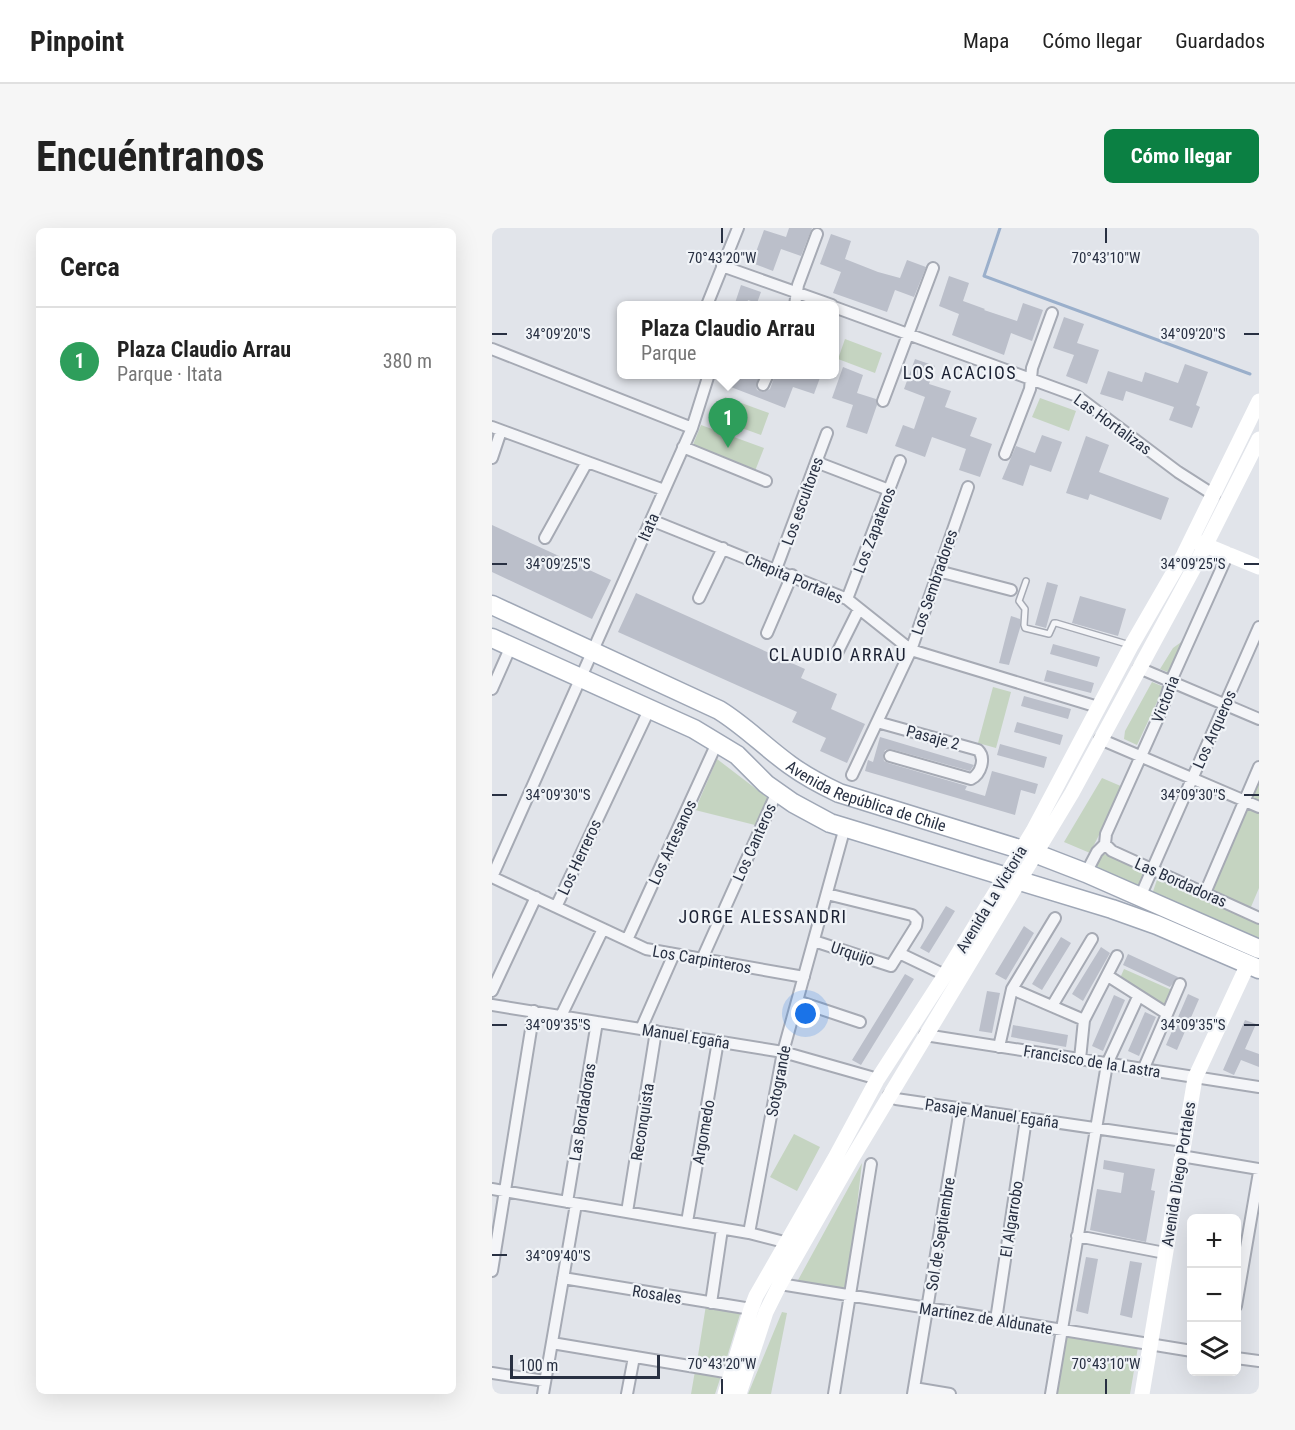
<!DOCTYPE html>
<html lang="es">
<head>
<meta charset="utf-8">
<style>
  body { margin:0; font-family:"Roboto Condensed",sans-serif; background:#f6f6f6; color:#222 }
  .controls { position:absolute; right:18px; bottom:18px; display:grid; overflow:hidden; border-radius:9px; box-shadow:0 6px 24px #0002 }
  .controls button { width:54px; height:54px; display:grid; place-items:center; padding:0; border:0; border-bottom:2px solid #e0e0e0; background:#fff; color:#222; font:30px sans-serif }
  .scale { position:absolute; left:18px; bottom:15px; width:150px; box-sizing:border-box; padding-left:6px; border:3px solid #283042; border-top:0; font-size:16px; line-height:21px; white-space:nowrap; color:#283042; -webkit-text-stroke:4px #f0f3f7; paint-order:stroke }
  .you { position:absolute; left:314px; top:786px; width:21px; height:21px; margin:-15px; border:4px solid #fff; border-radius:50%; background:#1a73e8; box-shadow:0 0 0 9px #1a73e833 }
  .badge { display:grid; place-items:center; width:39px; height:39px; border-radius:50%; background:#0b8043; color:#fff; font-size:20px; font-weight:700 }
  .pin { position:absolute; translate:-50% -50px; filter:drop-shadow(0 2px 3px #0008) }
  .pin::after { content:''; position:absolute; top:32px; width:21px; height:18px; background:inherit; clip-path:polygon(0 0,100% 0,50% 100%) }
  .popup { position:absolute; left:125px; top:73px; width:222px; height:78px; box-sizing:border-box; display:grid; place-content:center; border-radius:9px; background:#fff; filter:drop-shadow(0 2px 4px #0005); font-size:20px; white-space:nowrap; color:#767676 }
  .popup b { font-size:22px; color:#222 }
  .popup::after { content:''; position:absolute; left:50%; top:100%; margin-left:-12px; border:12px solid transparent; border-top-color:#fff }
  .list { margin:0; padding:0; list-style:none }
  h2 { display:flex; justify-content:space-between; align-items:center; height:78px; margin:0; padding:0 24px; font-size:26px }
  h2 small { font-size:20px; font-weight:400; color:#767676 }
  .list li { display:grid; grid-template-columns:39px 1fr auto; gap:18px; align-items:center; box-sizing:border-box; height:108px; padding:0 24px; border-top:2px solid #e0e0e0 }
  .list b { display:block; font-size:22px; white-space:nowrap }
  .list p { margin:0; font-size:20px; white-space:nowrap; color:#767676 }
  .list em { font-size:20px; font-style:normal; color:#767676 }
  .icon { flex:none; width:33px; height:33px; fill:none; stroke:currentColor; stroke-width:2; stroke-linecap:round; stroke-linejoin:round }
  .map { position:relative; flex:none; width:767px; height:1166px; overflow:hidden; border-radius:9px }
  header { display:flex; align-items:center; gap:36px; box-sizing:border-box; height:84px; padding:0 30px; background:#fff; border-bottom:2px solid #e0e0e0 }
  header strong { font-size:28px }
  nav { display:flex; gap:33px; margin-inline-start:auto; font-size:21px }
  .intro { display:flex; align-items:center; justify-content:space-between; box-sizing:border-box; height:144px; padding:0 36px }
  h1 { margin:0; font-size:42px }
  .button { padding:15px 27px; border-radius:9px; background:#0b8043; color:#fff; font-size:21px; font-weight:700 }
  main { display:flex; gap:36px; padding:0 36px }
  aside { flex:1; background:#fff; border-radius:9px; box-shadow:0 6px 24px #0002 }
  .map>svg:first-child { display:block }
  .green { fill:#c5d4c1 }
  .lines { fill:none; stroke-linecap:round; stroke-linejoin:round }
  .stream { stroke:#9aafcb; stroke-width:3 }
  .building { fill:#bbbfca }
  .lane-casing { stroke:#a6aab4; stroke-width:8 }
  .street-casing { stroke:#a6aab4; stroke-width:14 }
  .primary-casing { stroke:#9fa7b6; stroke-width:21 }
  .lane { stroke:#f4f5f8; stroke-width:5 }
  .street { stroke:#f4f5f8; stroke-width:10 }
  .secondary { stroke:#fff; stroke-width:15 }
  .primary { stroke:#fff; stroke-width:18 }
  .ticks { fill:none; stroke:#283042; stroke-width:2 }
  .labels { text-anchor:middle; stroke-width:4.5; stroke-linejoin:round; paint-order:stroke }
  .street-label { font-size:16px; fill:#283042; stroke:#f0f3f7 }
  .neighbourhood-label { font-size:18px; letter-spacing:1.5px; fill:#1b2133; stroke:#f0f3f7 }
  .ticks-label { font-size:15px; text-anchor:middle; fill:#283042; stroke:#f0f3f7; stroke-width:4.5; stroke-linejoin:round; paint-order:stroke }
</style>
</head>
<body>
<header>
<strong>Pinpoint</strong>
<nav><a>Mapa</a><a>Cómo llegar</a><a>Guardados</a></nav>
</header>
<div class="intro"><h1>Encuéntranos</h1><a class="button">Cómo llegar</a></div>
<main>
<aside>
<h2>Cerca<small></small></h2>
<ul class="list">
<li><span class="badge" style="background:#2e9e5b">1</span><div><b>Plaza Claudio Arrau</b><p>Parque · Itata</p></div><em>380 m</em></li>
</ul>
</aside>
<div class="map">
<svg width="767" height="1166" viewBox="0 0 767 1166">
  <rect width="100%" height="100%" fill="#e1e4ea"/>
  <path class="green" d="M353,111L390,125L383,145L346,131Z
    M233,169L277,185L269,207L225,191Z
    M548,170L584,183L577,203L540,189Z
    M209,197L272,220L263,243L200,219Z
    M692,412L678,445L668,441L681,420Z
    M660,454L672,459L645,517L632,511L633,503Z
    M501,459L519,464L504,520L486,515Z
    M225,531L276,570L263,597L203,582Z
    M767,542V660L756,686L714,666Z
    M610,550L631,559L598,625L572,614Z
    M610,625L654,645L645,662L601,642Z
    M666,649L767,695V715L659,669Z
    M632,741L682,763L671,788L625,757Z
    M302,906L328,919L305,963L278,949Z
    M370,935L355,1063L305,1054Z
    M214,1077L249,1083L232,1139L205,1134Z
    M290,1084L295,1085L279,1166H256Z
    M574,1106L646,1119L638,1166H564Z
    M203,1143L229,1148L223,1166H199Z"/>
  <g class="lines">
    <path class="stream" d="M508,0L492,48L758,146"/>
  </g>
  <path class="building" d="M297,0H320L309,28L289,21L281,43L260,35L272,2L294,9Z
    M339,6L359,13L353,31L386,44L408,50L415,32L434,39L422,69L403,62L395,84L341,65L349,44L328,36Z
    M457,48L477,55L471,73L493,81L492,82L525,93L531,75L551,82L540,113L519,105L512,127L460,107L467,86L447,78Z
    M249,57L269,64L265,75L256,72L254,78H242Z
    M572,89L592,96L585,115L607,122L595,156L574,148L582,127L561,120Z
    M423,131L443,138L437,156L459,163L453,179L485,190L478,208L500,216L488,249L467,242L474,221L440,209L433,229L403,218L411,197L422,201L433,169L412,161Z
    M693,136L716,144L704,177L708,179L700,200L677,192L682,179L634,163L631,173L608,166L616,143L650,154L653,144L686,155Z
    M351,139L371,147L365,165L384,171L385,177L375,206L354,199L361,177L340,170Z
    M234,147H268L264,158L265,162L271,164L278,161L283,147H305L315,150L316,147H329L322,166L301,159L293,180L231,156Z
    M550,207L570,214L559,244L538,237L531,258L510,251L524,218L543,225Z
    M594,208L617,217L607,244L677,270L669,292L598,266L596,272L574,265Z
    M0,297L119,352L100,391L0,344Z
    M555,354L566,357L554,400L543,397Z
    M144,365L313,441L309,450L345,466L339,481L373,496L355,535L328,523L334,510L300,494L305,484L126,404Z
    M588,368L634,381L626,408L580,395Z
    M519,388L528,391V400L517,437L507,435Z
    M561,416L608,429L605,439L558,426Z
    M555,442L602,455L599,465L552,453Z
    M532,468L579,481L576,491L529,478Z
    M525,494L571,507L568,517L522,504Z
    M388,509L482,537L478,543L399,521L393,522L391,527L392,533L396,535L475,558L473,562L493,568L500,543L546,556L543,566L529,562L523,587L373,543L376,532L381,534Z
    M508,516L555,529L552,540L505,527Z
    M454,678L463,683L437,725L428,720Z
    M532,698L542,705L514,752L503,746Z
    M569,709L579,715L550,762L540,756Z
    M609,719L618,725L591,773L580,766Z
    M636,726L686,749L678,759L631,737Z
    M413,746L422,751L369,837L360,832Z
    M495,763L508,765L500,805L487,803Z
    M696,766L707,771L685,822L674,817Z
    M622,767L633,772L611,823L600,818Z
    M653,784L664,789L647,828L636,823Z
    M753,792L764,796L753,821L767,826V839L749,832L742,847L731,842Z
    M521,797L576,807L574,819L519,809Z
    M612,932L663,941L659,962L663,963L654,1014L598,1002L605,961L629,965L632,945L611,941Z
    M594,1029L606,1031L596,1086L584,1083Z
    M638,1033L650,1035L640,1090L628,1087Z"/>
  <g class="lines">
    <defs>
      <path id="lane" d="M534,353L527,373L533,381L532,397L533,400L557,406L562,395H564L638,417"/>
      <path id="street" d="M230,38L340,77
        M215,77L246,0
        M303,77L306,57L325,6
        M342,79L585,168L686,244L722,267
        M0,121L200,200
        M271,157L276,146
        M391,173L441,40
        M0,199L172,262
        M191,219L274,253
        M513,226L538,161L540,140L560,85
        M0,230L9,203
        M324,234L397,262
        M159,292L355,371L419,422L606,479
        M53,310L95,234
        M284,341L335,205
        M446,343L519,362
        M207,370L231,320
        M355,371L408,233
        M275,405L300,347
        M345,425L367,381
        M647,440L767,491
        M0,461L19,418
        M385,494L486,522C494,530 489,546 479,551L398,528
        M608,511L767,579
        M360,547L419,422L476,259
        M613,616L614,606L671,479L679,453L736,326
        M613,616L620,623L767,690
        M594,645L605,624L613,616
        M0,649L200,200L217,146
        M0,649L154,721L312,749
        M713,665L767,539
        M648,669L767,399
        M64,679L157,482
        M563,690L520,761L592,792L588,831
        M135,712L225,515
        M322,713L399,738L424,698L425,692L420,687L335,666
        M407,725L453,747
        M210,731L285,564
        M616,748L674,785
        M0,763L44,669
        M305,773L368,794
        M0,777L291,824L379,849L385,852
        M560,778L600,711
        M69,788L111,701
        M592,792L625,728
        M149,801L182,726
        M433,807L767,859
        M507,819L520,761
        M651,842L688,756
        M397,867L404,871L691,913
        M689,928L767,941
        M0,961L257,1005L300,1016
        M75,974L105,794
        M135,984L164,803
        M195,994L226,813
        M257,1005L291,824L353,599
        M585,1008L673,1025
        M0,1043L42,783
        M71,1050L259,1081
        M288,1056L700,1123
        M219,1075L230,1001
        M744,1078L767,944
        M504,1092L534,891
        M60,1115L239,1145
        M744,1130L767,1133
        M0,1145L53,1153
        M422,1160L458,1166
        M51,1166L84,976
        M135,1166L142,1129
        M342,1166L379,936
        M421,1166L468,881
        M559,1166L615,836L646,769"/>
      <g id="primary">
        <path id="s1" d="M0,377L227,482C253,498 273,519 298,537C313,548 330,557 347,565L550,628L594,645L767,721"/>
        <path d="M0,410L202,501L245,527L274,556L301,575L338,595L620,681L665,697L767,741"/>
      </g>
    </defs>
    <use href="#lane" class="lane-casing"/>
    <use href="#street" class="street-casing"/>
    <use href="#primary" class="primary-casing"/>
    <use href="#lane" class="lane"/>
    <use href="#street" class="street"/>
    <path class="secondary" d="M706,314L767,339
      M233,1166L259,1081L264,1068L343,930L385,852L453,747L541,603L639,418L691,328L767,173
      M247,1166L274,1084L288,1056L359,932L580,565L704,336L767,211
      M650,1166L703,850L756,736"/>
    <use href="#primary" class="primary"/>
  </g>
  <path class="ticks" d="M230,0V15M614,0V15M0,106H15M752,106H767M0,336H15M752,336H767M0,567H15M752,567H767M0,797H15M752,797H767M0,1027H15M230,1151V1166M614,1151V1166"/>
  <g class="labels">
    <g class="street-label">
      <text transform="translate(621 196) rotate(36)" y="6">Las Hortalizas</text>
      <text transform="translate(310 273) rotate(-70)" y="6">Los escultores</text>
      <text transform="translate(156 299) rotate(-66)" y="6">Itata</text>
      <text transform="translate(382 302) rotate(-69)" y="6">Los Zapateros</text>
      <text transform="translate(302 350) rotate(23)" y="6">Chepita Portales</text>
      <text transform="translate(442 354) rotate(-71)" y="6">Los Sembradores</text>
      <text transform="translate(673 471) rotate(-69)" y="6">Victoria</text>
      <text transform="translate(722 501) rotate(-66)" y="6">Los Arqueros</text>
      <text transform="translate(441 509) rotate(15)" y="6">Pasaje 2</text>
      <text dy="6" stroke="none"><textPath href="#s1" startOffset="423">Avenida República de Chile</textPath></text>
      <text transform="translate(180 614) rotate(-65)" y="6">Los Artesanos</text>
      <text transform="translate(262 614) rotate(-66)" y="6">Los Canteros</text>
      <text transform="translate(87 629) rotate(-65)" y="6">Los Herreros</text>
      <text transform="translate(689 654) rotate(24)" y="6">Las Bordadoras</text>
      <text transform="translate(499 671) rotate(-59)" y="6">Avenida La Victoria</text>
      <text transform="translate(361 725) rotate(18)" y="6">Urquijo</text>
      <text transform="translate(210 731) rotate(10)" y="6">Los Carpinteros</text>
      <text transform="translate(194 808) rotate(9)" y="6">Manuel Egaña</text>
      <text transform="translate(600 833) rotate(9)" y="6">Francisco de la Lastra</text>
      <text transform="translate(286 853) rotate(-79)" y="6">Sotogrande</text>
      <text transform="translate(90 884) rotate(-81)" y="6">Las Bordadoras</text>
      <text transform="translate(500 885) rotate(8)" y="6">Pasaje Manuel Egaña</text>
      <text transform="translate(150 894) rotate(-81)" y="6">Reconquista</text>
      <text transform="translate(211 904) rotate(-80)" y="6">Argomedo</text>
      <text transform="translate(686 946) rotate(-81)" y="6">Avenida Diego Portales</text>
      <text transform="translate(519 991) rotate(-81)" y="6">El Algarrobo</text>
      <text transform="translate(448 1006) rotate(-81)" y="6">Sol de Septiembre</text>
      <text transform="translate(165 1066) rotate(9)" y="6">Rosales</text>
      <text transform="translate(494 1090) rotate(9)" y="6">Martínez de Aldunate</text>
    </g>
    <g class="neighbourhood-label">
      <text x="468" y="151">LOS ACACIOS</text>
      <text x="346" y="433">CLAUDIO ARRAU</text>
      <text x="271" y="695">JORGE ALESSANDRI</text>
    </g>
  </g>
  <g class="ticks-label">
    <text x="230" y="35">70°43'20"W</text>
    <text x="614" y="35">70°43'10"W</text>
    <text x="66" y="111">34°09'20"S</text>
    <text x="701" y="111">34°09'20"S</text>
    <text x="66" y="341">34°09'25"S</text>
    <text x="701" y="341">34°09'25"S</text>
    <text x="66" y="572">34°09'30"S</text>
    <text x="701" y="572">34°09'30"S</text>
    <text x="66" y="802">34°09'35"S</text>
    <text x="701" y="802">34°09'35"S</text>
    <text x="66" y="1033">34°09'40"S</text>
    <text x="230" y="1141">70°43'20"W</text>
    <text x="614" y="1141">70°43'10"W</text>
  </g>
</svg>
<div class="controls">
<button>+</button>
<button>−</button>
<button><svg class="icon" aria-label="layers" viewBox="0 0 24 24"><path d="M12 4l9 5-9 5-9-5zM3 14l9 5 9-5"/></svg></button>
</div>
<div class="scale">100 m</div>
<div class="you"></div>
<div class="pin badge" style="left:236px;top:220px;background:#2e9e5b">1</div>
<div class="popup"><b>Plaza Claudio Arrau</b>Parque</div>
</div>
</main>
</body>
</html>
